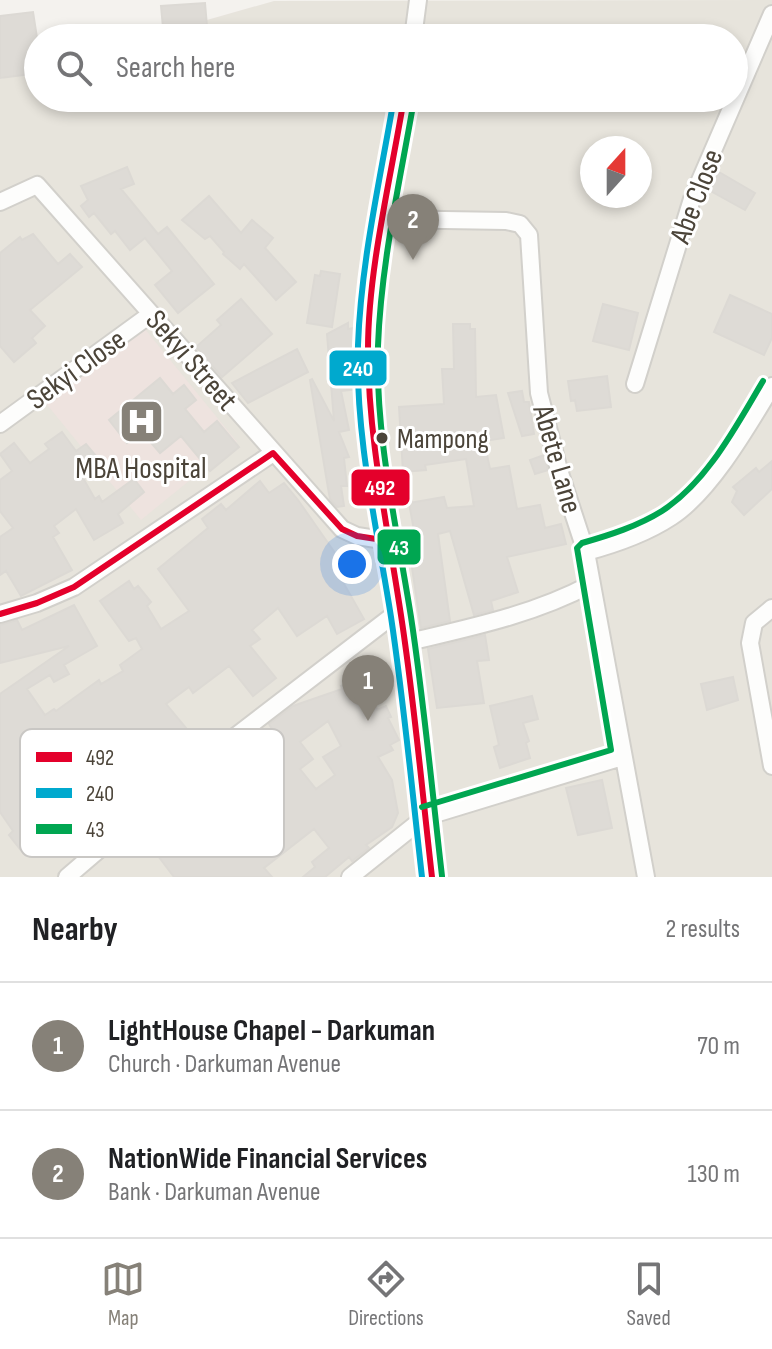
<!DOCTYPE html>
<html lang="en">
<head>
<meta charset="utf-8">
<style>
  body { margin:0; font-family:"Sofia Sans Condensed",sans-serif; background:#f2f2f2; color:#202124 }
  .compass { position:absolute; left:580px; top:136px; width:72px; height:72px; border-radius:50%; background:#fff; box-shadow:0 4px 12px #0003; rotate:21deg }
  .you { position:absolute; left:352px; top:564px; width:28px; height:28px; margin:-20px; border:6px solid #fff; border-radius:50%; background:#1a73e8; box-shadow:0 0 0 12px #1a73e833 }
  .badge { display:grid; place-items:center; width:52px; height:52px; border-radius:50%; background:#868178; color:#fff; font-size:26px; font-weight:700 }
  .pin { position:absolute; translate:-50% -66px; filter:drop-shadow(0 2px 4px #0008) }
  .pin::after { content:''; position:absolute; top:42px; width:28px; height:24px; background:inherit; clip-path:polygon(0 0,100% 0,50% 100%) }
  .list { margin:0; padding:0; list-style:none }
  h2 { display:flex; justify-content:space-between; align-items:center; height:104px; margin:0; padding:0 32px; font-size:34px }
  h2 small { font-size:26px; font-weight:400; color:#757577 }
  .list li { display:grid; grid-template-columns:52px 1fr auto; gap:24px; align-items:center; box-sizing:border-box; height:128px; padding:0 32px; border-top:2px solid #e0e0e0 }
  .list b { display:block; font-size:30px; white-space:nowrap }
  .list p { margin:0; font-size:26px; white-space:nowrap; color:#757577 }
  .list em { font-size:26px; font-style:normal; color:#757577 }
  .icon { flex:none; width:44px; height:44px; fill:none; stroke:currentColor; stroke-width:2; stroke-linecap:round; stroke-linejoin:round }
  .map { position:relative; flex:none; width:772px; height:877px; overflow:hidden }
  .search { position:absolute; background:#fff; box-shadow:0 4px 12px #0003; left:24px; right:24px; top:24px; height:88px; display:flex; align-items:center; gap:20px; box-sizing:border-box; padding:0 28px; border-radius:44px; color:#757577; font-size:30px }
  .sheet { height:360px; background:#fff }
  nav { display:flex; justify-content:space-around; align-items:center; box-sizing:border-box; height:112px; border-top:2px solid #e0e0e0; background:#fff; font-size:22px; color:#757577 }
  nav a { display:grid; justify-items:center; gap:4px }
  nav .on { color:#868178 }
  .map>svg:first-child { display:block }
  .residential { fill:#e7e4dc; fill-rule:evenodd }
  .medical { fill:#eee3df }
  .building { fill:#dedbd6; stroke:#dcd9d4; stroke-width:2; fill-rule:evenodd }
  .lines { fill:none; stroke-linecap:round; stroke-linejoin:round }
  .minor-casing { stroke:#d2d0cb; stroke-width:20 }
  .minor { stroke:#fdfdfc; stroke-width:16 }
  .bus-1-casing { stroke:#fff; stroke-width:12 }
  .bus-2-casing { stroke:#fff; stroke-width:12 }
  .bus-3-casing { stroke:#fff; stroke-width:12 }
  .bus-1 { stroke:#e4002b; stroke-width:6 }
  .bus-2 { stroke:#00a9ce; stroke-width:6 }
  .bus-3 { stroke:#00a651; stroke-width:6 }
  .bus-dot { fill:#4b4439; stroke:#fff; stroke-width:3 }
  .labels { text-anchor:middle; stroke-width:6; stroke-linejoin:round; paint-order:stroke }
  .bus-label { font-size:28px; fill:#4b4439; stroke:#fff; text-anchor:start }
  .street-label { font-size:30px; fill:#4b4439; stroke:#fff }
  .poi-label { font-size:30px; fill:#4b4439; stroke:#fff }
  .key { fill:#fff; stroke:#c9c7c4; stroke-width:2 }
  .key-label { font-size:22px; fill:#4b4439 }
  .line-badge { stroke:#fff; stroke-width:3 }
  .badge-label { font-size:22px; text-anchor:middle; font-weight:bold; fill:#fff }
</style>
</head>
<body>
<div class="map">
<svg width="772" height="877" viewBox="0 0 772 877">
  <rect width="100%" height="100%" fill="#f4f2ee"/>
  <path class="residential" d="M772,0V877H0V79L38,69V98H734V38H144L274,1ZM592,148H640V196H592Z"/>
  <path class="medical" d="M140,323L237,442L141,520L44,401Z"/>
  <path class="building" d="M205,3L208,38H164L161,6Z
    M33,12L38,44V73L0,78V16Z
    M127,167L134,184L121,189L158,234L167,227L214,284L178,313L155,285L172,271L145,238L130,250L115,231L111,234L94,213L89,217L81,206L88,200L81,186Z
    M719,172L755,193L745,210L709,190Z
    M209,196L241,233L252,220L273,238L265,248L296,282L276,300L244,264L240,269L223,254L224,252L210,236L205,239L182,220Z
    M33,234L58,264L70,254L82,267L30,310L45,326L32,338L36,343L14,362L0,346V253L20,237L22,240Z
    M321,271L340,274L332,327L307,323L315,275L320,276Z
    M730,295L772,314V338L764,355L714,332Z
    M241,299L272,334L222,377L196,347L221,325L217,320Z
    M603,304L638,313L629,350L593,341Z
    M348,323V329L354,328L358,389L341,391L349,430L339,432L349,457L344,458L347,486H341L344,506L337,507L330,499L328,488L310,380L312,379L334,421L327,334Z
    M453,324H470V329H475L476,397L496,395L504,438L484,441L490,469L509,466L517,509L540,505L545,528L561,524L566,544L507,557L518,592L491,601L493,610L474,615L450,531L438,534L450,621L421,628L410,554L418,552L409,503L444,497L447,508L474,506L466,459L425,465L426,470L403,472L399,407L444,404L442,369H454Z
    M297,349L308,372L248,403L232,383Z
    M607,376L611,407L577,411L575,400L571,401L568,381Z
    M160,378L173,394L184,385L196,400L185,409L204,432L217,421L239,447L210,471L181,436L160,453L141,431L127,443L109,420Z
    M522,391L524,402H529L534,434L522,436L508,393Z
    M62,432L76,451L86,444L96,456L79,471L95,499L99,496L102,502L134,479L144,492L118,514L123,523L94,540L76,509L54,526L59,533L53,537L72,570L21,596L6,571L0,575V537L13,528L0,511V480L12,471L0,454L14,443L30,463L49,449L45,444Z
    M544,455L548,470L535,474L530,460Z
    M772,461V489L744,515L732,502L737,491L733,487L756,468L759,472Z
    M260,481L269,493L284,483L298,500L342,563L335,568L364,619L337,634L327,616L297,636L278,608L252,630L260,639L250,646L276,678L253,696L229,666L193,693L189,687L166,704L201,746L177,765L164,748L142,764L157,783L142,795L132,800L122,786L73,822L70,819L30,850L24,846L20,849L9,835L13,831L0,812V694L69,646L0,663V625L17,620L22,630L74,605L97,646L64,665L69,674L54,682L50,675L27,689L45,715L54,709L56,711L99,680L101,684L123,671L120,665L142,649L136,638L129,641L100,601L129,581L134,589L138,586L151,602L147,606L161,629L189,611L158,569L208,528L202,519L221,504L226,510Z
    M485,635L489,660L477,661L484,703L437,708L428,649Z
    M733,677L738,700L707,710L701,684Z
    M365,678L377,710L386,706L391,717L388,718L399,740L390,745L393,750L378,757L392,780L398,813L392,827L366,845L369,848L352,861L349,857L325,877H303L315,867L312,862L329,848L314,829L264,868L272,877H174L146,840L133,850L126,841L217,766L272,729L269,724L293,706L342,689L341,686ZM328,721L341,746L323,757L335,775L316,789L300,769L313,759L300,742Z
    M532,696L538,719L523,723L529,741L526,743L530,758L500,768L494,747L499,745L490,706Z
    M602,780L612,828L578,835L566,788Z"/>
  <g class="lines">
    <defs>
      <path id="minor" d="M413,38L418,0
        M404,98L374,278L368,346L369,386L371,426L405,643L432,877
        M0,202L37,185L342,529L357,536L389,541
        M383,219L506,221L520,224L529,235L539,393L559,470L586,552L646,877
        M635,384L692,199L772,14
        M0,424L151,314
        M586,552C616,544 645,534 671,517C710,492 748,426 772,386
        M772,608L754,623L750,643L772,766
        M0,614L37,603L74,587L273,453
        M405,643C468,628 533,615 591,584
        M67,877L193,769L400,610
        M350,877L425,817L622,757"/>
    </defs>
    <use href="#minor" class="minor-casing"/>
    <use href="#minor" class="minor"/>
    <defs>
      <path id="bus-1" d="M404,98C391,177 368,270 368,349C368,448 392,545 405,643C416,721 423,799 432,877
        M0,614L37,603L74,587L273,453L342,529L357,536L389,541"/>
      <path id="bus-2" d="M394,98C380,180 361,262 358,345C355,436 377,528 391,617C404,703 412,790 422,877"/>
      <path id="bus-3" d="M414,100C400,181 381,263 378,346C375,436 397,528 411,617C424,702 432,790 442,876
        M422,807L611,750L577,548L582,543C610,535 638,526 662,511C708,481 736,426 763,381"/>
    </defs>
    <use href="#bus-1" class="bus-1-casing"/>
    <use href="#bus-2" class="bus-2-casing"/>
    <use href="#bus-3" class="bus-3-casing"/>
    <use href="#bus-1" class="bus-1"/>
    <use href="#bus-2" class="bus-2"/>
    <use href="#bus-3" class="bus-3"/>
  </g>
  <defs>
    <symbol id="hospital-square" viewBox="-11 -11 22 22"><rect x="-9" y="-9" width="18" height="18" rx="4" fill="#868178" stroke="#fff"/><path d="M-5-5h3v3.5h4V-5h3V5h-3V1.5h-4V5h-3Z" fill="#fff"/></symbol>
  </defs>
  <g fill-rule="evenodd">
    <use href="#hospital-square" x="116" y="396" width="51" height="51"/>
  </g>
  <circle class="bus-dot" cx="382" cy="438" r="7"/>
  <g class="labels">
    <g class="bus-label">
      <text x="397" y="448">Mampong</text>
    </g>
    <g class="street-label">
      <text transform="translate(696 196) rotate(-69)" y="10">Abe Close</text>
      <text transform="translate(192 360) rotate(49)" y="10">Sekyi Street</text>
      <text transform="translate(76 369) rotate(-36)" y="10">Sekyi Close</text>
      <text transform="translate(558 459) rotate(74)" y="10">Abete Lane</text>
    </g>
    <g class="poi-label">
      <text x="141" y="478">MBA Hospital</text>
    </g>
  </g>
  <rect x="20" y="729" width="264" height="128" rx="12" class="key"/>
  <rect x="36" y="752" width="36" height="10" fill="#e4002b"/>
  <rect x="36" y="788" width="36" height="10" fill="#00a9ce"/>
  <rect x="36" y="824" width="36" height="10" fill="#00a651"/>
  <g class="key-label">
    <text x="86" y="765">492</text>
    <text x="86" y="801">240</text>
    <text x="86" y="837">43</text>
  </g>
  <g class="line-badge">
    <rect x="328" y="349" width="60" height="38" rx="8" fill="#00a9ce"/>
    <rect x="350" y="468" width="61" height="39" rx="8" fill="#e4002b"/>
    <rect x="376" y="528" width="46" height="38" rx="8" fill="#00a651"/>
  </g>
  <g class="badge-label">
    <text x="358" y="376">240</text>
    <text x="380" y="495">492</text>
    <text x="399" y="555">43</text>
  </g>
</svg>
<svg class="compass" viewBox="-18 -18 36 36"><path d="M0-13l5 13h-10z" fill="#e53935"/><path d="M0 13l5-13h-10z" fill="#757577"/></svg>
<div class="you"></div>
<div class="pin badge" style="left:368px;top:721px">1</div>
<div class="pin badge" style="left:413px;top:260px">2</div>
<div class="search"><svg class="icon" aria-label="search" viewBox="0 0 24 24"><circle cx="10" cy="10" r="6"/><path d="M15 15l6 6"/></svg>Search here</div>
</div>
<section class="sheet">
<h2>Nearby<small>2 results</small></h2>
<ul class="list">
<li><span class="badge">1</span><div><b>LightHouse Chapel - Darkuman</b><p>Church · Darkuman Avenue</p></div><em>70 m</em></li>
<li><span class="badge">2</span><div><b>NationWide Financial Services</b><p>Bank · Darkuman Avenue</p></div><em>130 m</em></li>
</ul>
</section>
<nav>
<a class="on"><svg class="icon" aria-label="map" viewBox="0 0 24 24"><path d="M3 6l6-2 6 2 6-2v14l-6 2-6-2-6 2zM9 4v14M15 6v14"/></svg>Map</a>
<a><svg class="icon" aria-label="directions" viewBox="0 0 24 24"><path d="M12 3l9 9-9 9-9-9zM9 14v-3h6M13 9l2 2-2 2"/></svg>Directions</a>
<a><svg class="icon" aria-label="saved" viewBox="0 0 24 24"><path d="M7 4h10v16l-5-4-5 4z"/></svg>Saved</a>
</nav>
</body>
</html>
